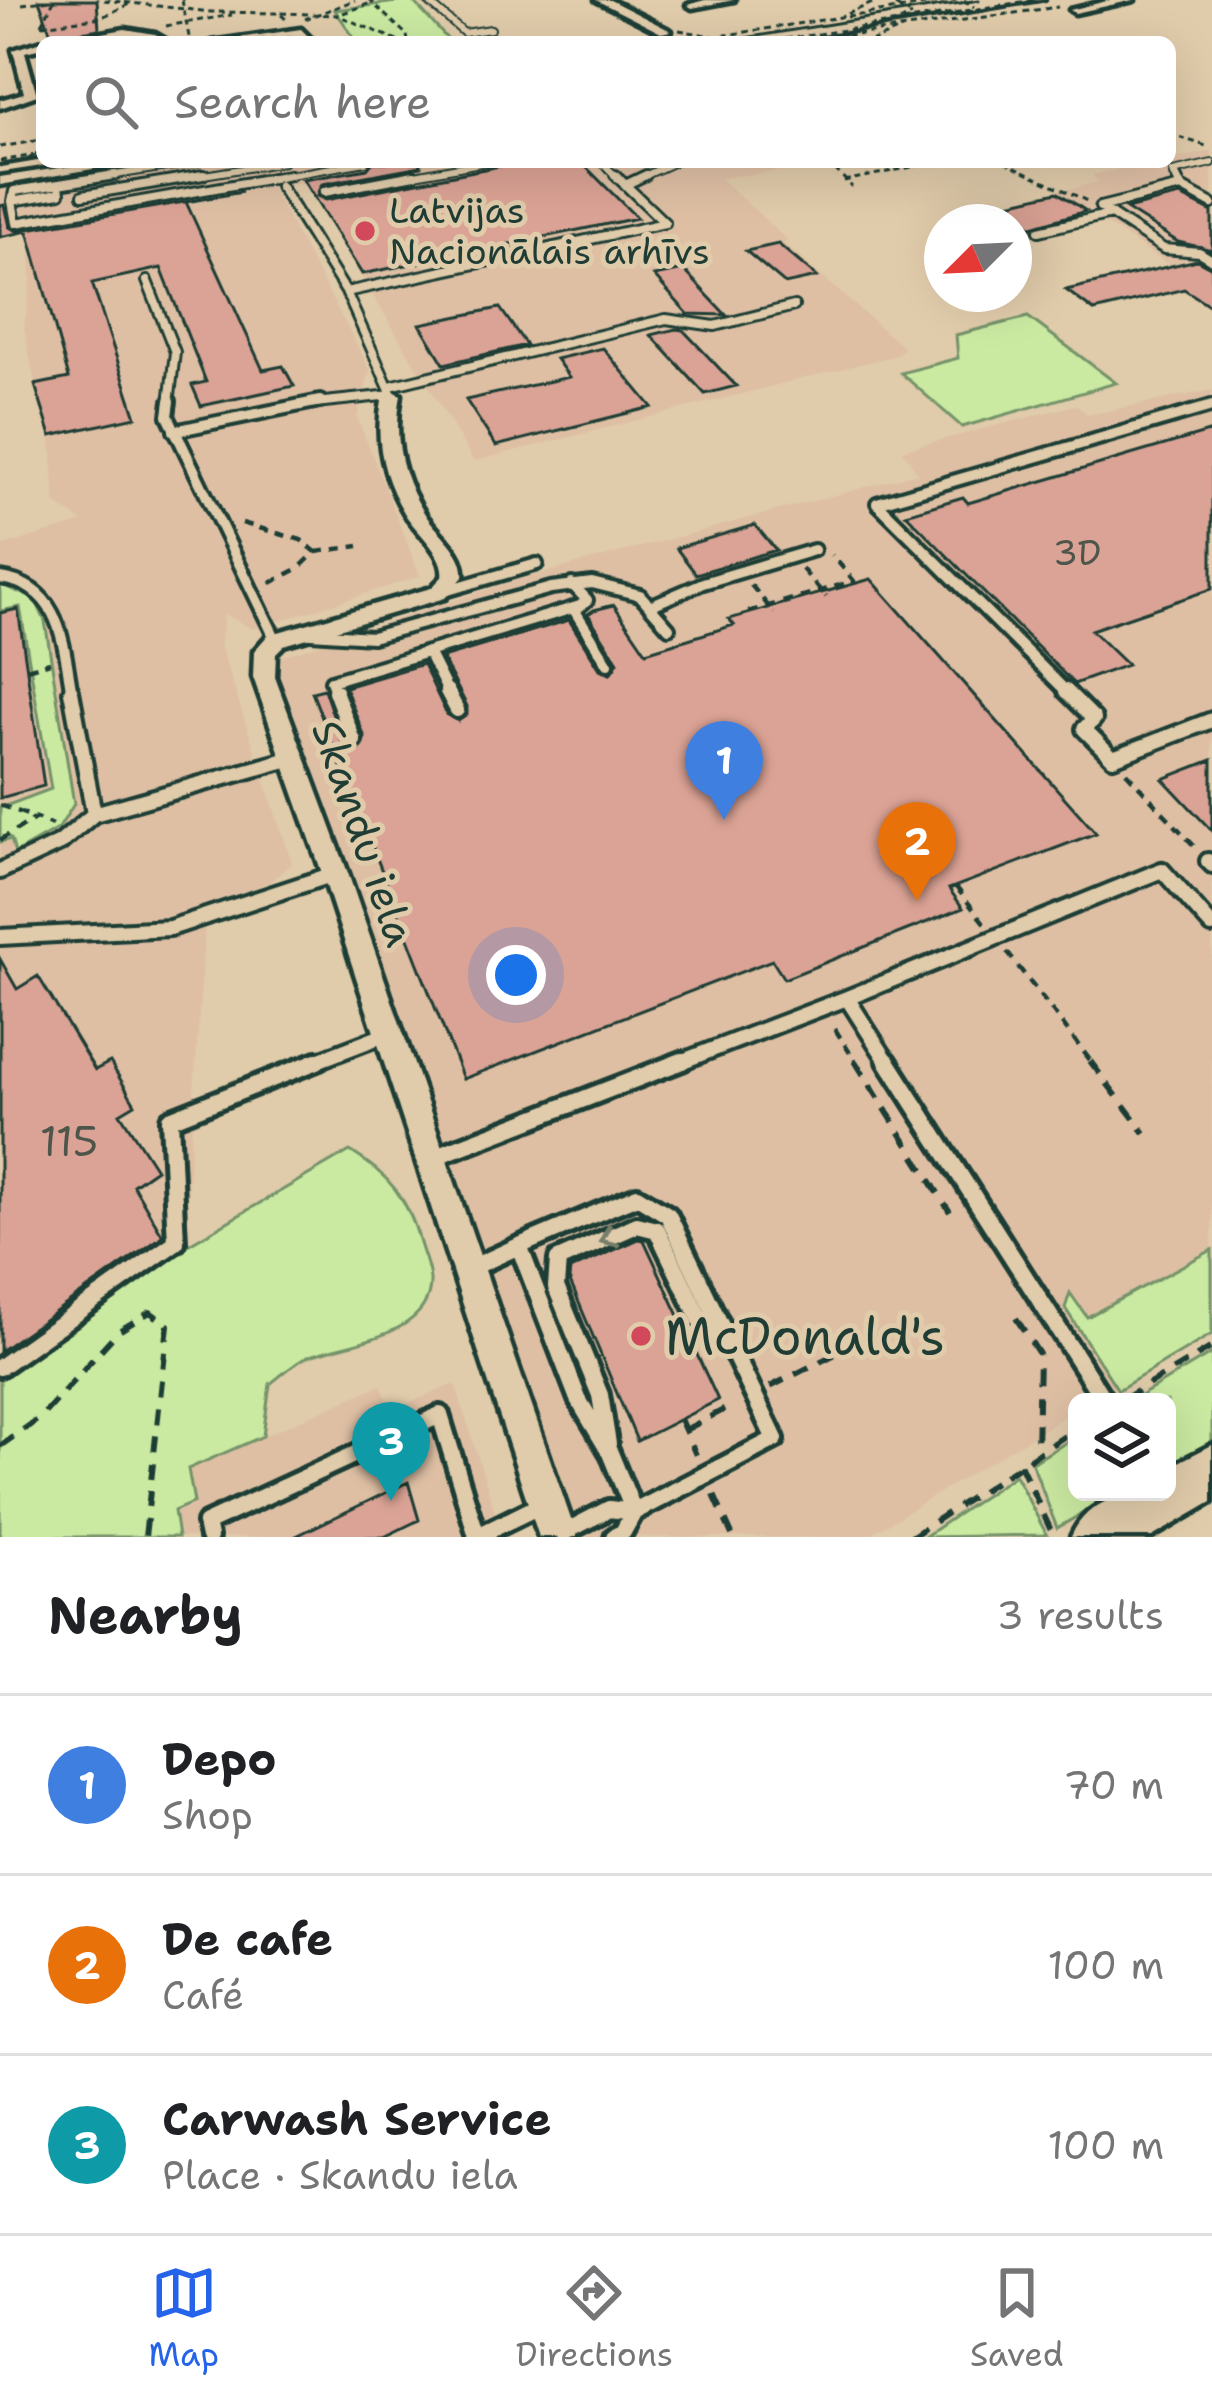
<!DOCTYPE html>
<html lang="en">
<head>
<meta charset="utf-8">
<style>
  body { margin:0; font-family:"Shantell Sans",sans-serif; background:#f2f2f2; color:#202124 }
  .controls { position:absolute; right:36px; bottom:36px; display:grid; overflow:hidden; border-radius:18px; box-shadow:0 12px 48px #0002 }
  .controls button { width:108px; height:108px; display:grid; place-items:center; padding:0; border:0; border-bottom:3px solid #e0e0e0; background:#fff; color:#202124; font:60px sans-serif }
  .compass { position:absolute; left:924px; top:204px; width:108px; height:108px; border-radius:50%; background:#fff; box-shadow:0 12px 48px #0002; rotate:246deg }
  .you { position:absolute; left:516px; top:975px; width:42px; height:42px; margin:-30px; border:9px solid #fff; border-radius:50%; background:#1a73e8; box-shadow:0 0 0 18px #1a73e833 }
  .badge { display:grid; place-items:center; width:78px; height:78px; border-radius:50%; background:#2563eb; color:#fff; font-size:39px; font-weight:700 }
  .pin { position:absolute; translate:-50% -99px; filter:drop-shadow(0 3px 6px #0008) }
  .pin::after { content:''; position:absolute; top:63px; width:42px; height:36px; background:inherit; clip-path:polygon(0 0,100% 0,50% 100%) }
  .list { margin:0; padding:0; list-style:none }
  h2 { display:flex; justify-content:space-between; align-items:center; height:156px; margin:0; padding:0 48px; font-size:51px }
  h2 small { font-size:39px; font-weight:400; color:#757577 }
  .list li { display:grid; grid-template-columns:78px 1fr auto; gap:36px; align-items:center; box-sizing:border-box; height:180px; padding:0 48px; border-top:3px solid #e0e0e0 }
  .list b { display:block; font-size:45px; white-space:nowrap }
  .list p { margin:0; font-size:39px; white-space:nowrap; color:#757577 }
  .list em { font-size:39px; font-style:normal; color:#757577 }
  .icon { flex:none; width:66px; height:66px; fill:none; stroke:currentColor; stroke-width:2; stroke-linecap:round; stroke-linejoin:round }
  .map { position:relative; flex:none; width:1212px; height:1537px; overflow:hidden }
  .search { position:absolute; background:#fff; box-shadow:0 12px 48px #0002; left:36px; right:36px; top:36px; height:132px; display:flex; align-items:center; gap:30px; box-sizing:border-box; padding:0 42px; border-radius:18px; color:#757577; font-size:45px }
  .sheet { height:696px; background:#fff }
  nav { display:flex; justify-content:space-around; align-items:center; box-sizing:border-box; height:168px; border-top:3px solid #e0e0e0; background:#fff; font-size:33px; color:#757577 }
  nav a { display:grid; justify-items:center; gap:6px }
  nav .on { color:#2563eb }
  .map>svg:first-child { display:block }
  .built { fill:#debfa4 }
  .green { fill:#cae9a1; stroke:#74936a; stroke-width:3 }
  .building { fill:#dba395; stroke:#1f3d34; stroke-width:3 }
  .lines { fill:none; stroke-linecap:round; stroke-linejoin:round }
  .service-far4-casing { stroke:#1f3d34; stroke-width:10 }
  .service-far3-casing { stroke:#1f3d34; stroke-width:14 }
  .service-far2-casing { stroke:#1f3d34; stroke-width:18 }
  .service-far1-casing { stroke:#1f3d34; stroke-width:22 }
  .service-casing { stroke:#1f3d34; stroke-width:26 }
  .minor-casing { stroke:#1f3d34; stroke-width:9 }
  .secondary-casing { stroke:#1f3d34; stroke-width:9 }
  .path-far2 { stroke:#1f3d34; stroke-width:3; stroke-dasharray:6 4.5; stroke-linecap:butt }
  .path-far1 { stroke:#1f3d34; stroke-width:4.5; stroke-dasharray:10 8; stroke-linecap:butt }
  .path { stroke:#1f3d34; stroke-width:6; stroke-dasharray:16 12; stroke-linecap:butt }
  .service-far4 { stroke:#e0cbaa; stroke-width:6 }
  .service-far3 { stroke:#e0cbaa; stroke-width:8 }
  .service-far2 { stroke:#e0cbaa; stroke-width:10 }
  .service-far1 { stroke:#e0cbaa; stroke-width:14 }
  .service { stroke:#e0cbaa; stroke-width:16 }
  .minor { fill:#e0cbaa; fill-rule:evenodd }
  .secondary { fill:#e0cbaa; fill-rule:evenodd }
  .tram { stroke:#1f3d34; stroke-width:3 }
  .rail { stroke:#1f3d34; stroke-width:4.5 }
  .oneway { stroke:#767d69 }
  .poi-dot { fill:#d1495b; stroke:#e0cbaa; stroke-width:4.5 }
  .labels { text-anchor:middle; stroke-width:10; stroke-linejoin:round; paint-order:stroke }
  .far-poi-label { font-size:36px; fill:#1f3d34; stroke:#e0cbaa; text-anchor:start }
  .number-label { font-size:36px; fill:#4e564c }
  .street-label { font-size:42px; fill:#1f3d34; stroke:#e0cbaa }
  .near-number-label { font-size:42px; fill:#4e564c }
  .near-poi-label { font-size:51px; fill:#1f3d34; stroke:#e0cbaa; text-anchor:start }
</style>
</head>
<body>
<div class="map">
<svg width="1212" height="1537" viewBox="0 0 1212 1537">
  <rect width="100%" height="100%" fill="#e0cbaa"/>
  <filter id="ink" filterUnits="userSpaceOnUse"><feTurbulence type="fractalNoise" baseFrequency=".00833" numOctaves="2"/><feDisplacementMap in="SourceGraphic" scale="24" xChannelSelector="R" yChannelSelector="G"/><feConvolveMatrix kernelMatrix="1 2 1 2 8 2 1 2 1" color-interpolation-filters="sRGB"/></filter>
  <g filter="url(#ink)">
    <path class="built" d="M1212,151V283L1171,266L1057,192L1099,182L1092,175Z
      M174,162H816L825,166L720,178L788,241L783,243L904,348L896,355L474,461L315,200L302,182L271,187L370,369L357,417L420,576L253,629L224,614L220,646L292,863L268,883L206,905L184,1247L0,1377V547L83,522L55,503L51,436L45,410H40L24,327L31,281L30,232L0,237V190Z
      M1212,390V1328L1089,1402H1077V1409L866,1537H579L271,660L510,582L918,473L902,450L1076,405L1088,415Z
      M455,1384L503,1537H178L174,1511L194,1502L188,1469L381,1385L392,1410Z"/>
    <path class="green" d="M412,0L450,42H357L335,10Z
      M1028,317L1116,383L962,427L901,373L958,358L956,335Z
      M0,584L35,599L45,621L74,804L59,828L15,853L11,839L0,842V808L51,789L20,607L0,611Z
      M350,1151C388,1174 408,1198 420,1243C423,1254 429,1267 430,1279C433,1337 347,1342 307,1357C294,1363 282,1375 270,1384L263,1436L188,1469L194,1502L174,1511L178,1537H0V1377L184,1247Z
      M1212,1250V1334L1118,1390L1065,1308L1070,1293L1087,1317Z
      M1212,1353V1441L1179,1460L1167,1458V1402H1130Z
      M1077,1436V1492H1119L1057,1528L1032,1463Z
      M1015,1475L1047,1535L924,1537Z"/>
    <path class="building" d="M39,0H97L99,29L52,37Z
      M373,162H420L421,166L322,184L317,196L326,200L520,162H581L637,218L362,274L303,180L367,169Z
      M242,192L186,202L263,370L283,366L294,386L201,406L192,385L206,382L161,268L92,283L136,417L51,436L35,385L69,378L28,231L0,237V206L4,205L9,227L17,231Z
      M1057,192L1086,211L1032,227L1000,205Z
      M1180,196L1212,212V250L1178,242L1126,209Z
      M778,244L817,277L785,284L746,251Z
      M1197,260L1212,268V307L1184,289L1094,311L1066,290Z
      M684,270L726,315L688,314L654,276Z
      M500,308L526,345L444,364L420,324Z
      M676,329L683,330L736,386L705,394L651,335Z
      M603,348L652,407L496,446L466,400L569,377L556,359Z
      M1212,431V589L1091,630L1127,665L1074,684L906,514L963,497L968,503Z
      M755,525L776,550L696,574L676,548Z
      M871,579L1096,833L949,889L963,908L784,979L772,960L463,1079L312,692L324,689L343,745L357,752L365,738L345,687L423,664L447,715L458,721L467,715V706L442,658L569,620L600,669L610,674L618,662L588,614L594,610L614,605L646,652L734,625L729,619Z
      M18,609L44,786L0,798V613Z
      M1212,760V831L1163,779Z
      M0,959L17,989L38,976L95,1070L110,1062L135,1104L120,1113L156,1169L133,1185L163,1236L0,1351Z
      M639,1239L644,1240L718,1400L637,1441L569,1279L570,1270Z
      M408,1482L419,1520L384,1537H294Z"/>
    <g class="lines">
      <defs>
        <path id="service-far4" d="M426,0L464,33L491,29
          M601,162L618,178
          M96,178L199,162
          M185,178L284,162
          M273,178L366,162
          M398,178L486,162
          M640,178L675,162
          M1176,178L1173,172L1212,163"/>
        <path id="service-far3" d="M115,175L59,184L60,193L12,201L16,223L290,175
          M1175,175L1181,187L1212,204
          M625,185L646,175
          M280,186L346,292L392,395L305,404
          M1181,187L1100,207L1164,249L1199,252L1212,260
          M324,192L414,175
          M83,195L203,175
          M12,201L14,191L59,184
          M1039,231L1111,214
          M147,281L175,352L169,404
          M346,292L665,223L615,175
          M390,386L666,319L715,326L794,306"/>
        <path id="service-far2" d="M170,401L168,416L276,640
          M174,431L320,401
          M0,578C62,586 63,644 72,694
          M441,592L537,564
          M652,605L703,583L814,550
          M573,608L608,664
          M311,633L372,637L551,588L592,583L640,595L669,628
          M428,652L449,694
          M336,694L331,681L580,606L587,600L572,584
          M1069,694L877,503L1212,406"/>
        <path id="service-far1" d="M71,691L94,814
          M335,691L354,741
          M447,691L457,710
          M1066,691L1094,719L1084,729L1113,758L1212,720
          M1208,861L1212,865
          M0,871L60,843L94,814L293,758
          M0,937L170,928L334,874
          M309,1064L387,1034
          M675,1064L847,998
          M889,1064L847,998L1162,870L1212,926"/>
        <path id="service" d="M887,1061L1105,1402
          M434,1157L682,1061
          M637,1196L668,1215L775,1439L634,1512L610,1453L578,1399L519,1246Z
          M471,1268L519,1246
          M0,1367L176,1242L170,1119L317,1061
          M608,1444L600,1395L556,1287L558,1260L637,1225L657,1230L707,1334L734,1352
          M563,1533L609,1509L634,1512
          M209,1537L206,1523L440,1415L477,1536
          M476,1537L545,1503
          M614,1537L623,1532L634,1512"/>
        <path id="minor" d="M596,0H610L671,31L661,33Z
          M734,0L692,8L687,5L705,0Z
          M1111,0H1134L1075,13L1070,10Z
          M125,29L155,34L169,42L125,36L52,42Z
          M301,29L314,42H302L298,36L211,42Z
          M42,41L46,42H42V48L25,52L37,95L0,108V100L24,93L13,50Z
          M99,162H133L0,185V177Z
          M392,390L401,395C393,438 401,477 425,514C437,533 466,552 463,577L445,598L284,645L276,653L275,677L348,873L577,1537H539L322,873L253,677L254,651L268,635L431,588L442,577C446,555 416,532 405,514C382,476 374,438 383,395Z"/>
        <path id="secondary" d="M1212,1445V1502L1152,1537H1071C1088,1497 1128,1492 1167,1492V1468Z"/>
      </defs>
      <use href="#service-far4" class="service-far4-casing"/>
      <use href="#service-far3" class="service-far3-casing"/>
      <use href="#service-far2" class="service-far2-casing"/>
      <use href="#service-far1" class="service-far1-casing"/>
      <use href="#service" class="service-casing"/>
      <use href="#minor" class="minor-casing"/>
      <use href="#secondary" class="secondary-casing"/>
      <path class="path-far2" d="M104,0L211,12L279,13L287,20
        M182,0L190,42
        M369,0L407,35L408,42
        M886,0L912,15
        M964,0L974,7
        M22,4L50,0
        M281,13L337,15L402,42
        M343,13L371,3
        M847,17L956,0
        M305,19L355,0
        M903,21L1034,0
        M42,24L54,0
        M42,25L102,17L129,4
        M166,26L232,15
        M679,30L744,42
        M682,42L841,17L879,0
        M765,42L898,22L912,15
        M805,42L1058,7
        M871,42L902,29
        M1170,134L1206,146
        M0,147L42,140
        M27,160L42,150
        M0,161L42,154
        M828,162L852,187
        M1005,162L1087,201
        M844,181L936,162"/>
      <path class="path-far1" d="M242,523L301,540L316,552L299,568L269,584
        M316,552L359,546
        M802,569L826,597
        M751,585L774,613
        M748,612L854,581L832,555
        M27,669L50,662
        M1126,772L1196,848
        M0,805L36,818
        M0,840L36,818L52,825
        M956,887L985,924
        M1007,952L1093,1064
        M835,1029L857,1064"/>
      <path class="path" d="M855,1061L950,1212
        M1090,1061L1145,1133
        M1016,1318L1039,1354L1037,1453
        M770,1387L875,1334
        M1124,1399L1212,1347
        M680,1419L696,1455
        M685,1430L733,1405
        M0,1446L40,1418L117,1332L150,1312L168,1325L145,1537
        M1020,1464L1054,1537
        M714,1495L733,1537
        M911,1537L1077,1428"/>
      <use href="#service-far4" class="service-far4"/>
      <use href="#service-far3" class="service-far3"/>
      <use href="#service-far2" class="service-far2"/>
      <use href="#service-far1" class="service-far1"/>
      <use href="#service" class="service"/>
      <use href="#minor" class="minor"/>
      <use href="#secondary" class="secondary"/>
      <path class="tram" d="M720,42L979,0"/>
      <path class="rail" d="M792,42L1046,0
        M0,165L42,158"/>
    </g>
    <defs><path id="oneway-chevron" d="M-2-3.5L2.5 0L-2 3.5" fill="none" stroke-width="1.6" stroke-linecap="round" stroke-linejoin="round" transform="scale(3)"/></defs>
    <use class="oneway" href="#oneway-chevron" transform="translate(608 1238) rotate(156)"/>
  </g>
  <g class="poi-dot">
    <circle cx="365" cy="231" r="12"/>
    <circle cx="641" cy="1336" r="12"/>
  </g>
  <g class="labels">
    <g class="far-poi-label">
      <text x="389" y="223">Latvijas<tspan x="389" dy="41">Nacionālais arhīvs</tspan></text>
    </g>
    <g class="number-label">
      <text x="1077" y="565">3D</text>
    </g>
    <g class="street-label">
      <text transform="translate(364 833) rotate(71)" y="15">Skandu iela</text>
    </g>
    <g class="near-number-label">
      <text x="69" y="1156">115</text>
    </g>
    <g class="near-poi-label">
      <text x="665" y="1354">McDonald's</text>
    </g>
  </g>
</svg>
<div class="controls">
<button><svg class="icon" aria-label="layers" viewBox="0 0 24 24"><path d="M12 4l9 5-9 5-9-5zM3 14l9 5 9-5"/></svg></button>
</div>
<svg class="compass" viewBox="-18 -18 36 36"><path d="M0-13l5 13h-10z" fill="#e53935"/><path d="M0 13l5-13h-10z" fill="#757577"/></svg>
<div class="you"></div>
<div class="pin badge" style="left:724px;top:820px;background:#3f7fe0">1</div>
<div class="pin badge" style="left:917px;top:901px;background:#e8710a">2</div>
<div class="pin badge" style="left:391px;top:1501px;background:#0f9aa8">3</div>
<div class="search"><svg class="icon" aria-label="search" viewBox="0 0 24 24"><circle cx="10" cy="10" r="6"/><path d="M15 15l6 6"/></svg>Search here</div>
</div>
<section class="sheet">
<h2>Nearby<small>3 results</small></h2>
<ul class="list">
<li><span class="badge" style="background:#3f7fe0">1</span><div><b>Depo</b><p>Shop</p></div><em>70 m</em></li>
<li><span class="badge" style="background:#e8710a">2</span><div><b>De cafe</b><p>Café</p></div><em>100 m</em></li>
<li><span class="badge" style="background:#0f9aa8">3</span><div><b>Carwash Service</b><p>Place · Skandu iela</p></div><em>100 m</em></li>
</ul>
</section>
<nav>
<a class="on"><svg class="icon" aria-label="map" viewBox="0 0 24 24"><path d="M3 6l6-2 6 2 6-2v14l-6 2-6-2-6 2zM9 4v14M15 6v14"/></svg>Map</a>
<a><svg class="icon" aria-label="directions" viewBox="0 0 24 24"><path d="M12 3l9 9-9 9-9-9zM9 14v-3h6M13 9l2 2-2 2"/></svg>Directions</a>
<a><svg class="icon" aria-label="saved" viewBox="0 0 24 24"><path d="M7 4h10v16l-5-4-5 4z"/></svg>Saved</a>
</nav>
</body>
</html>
